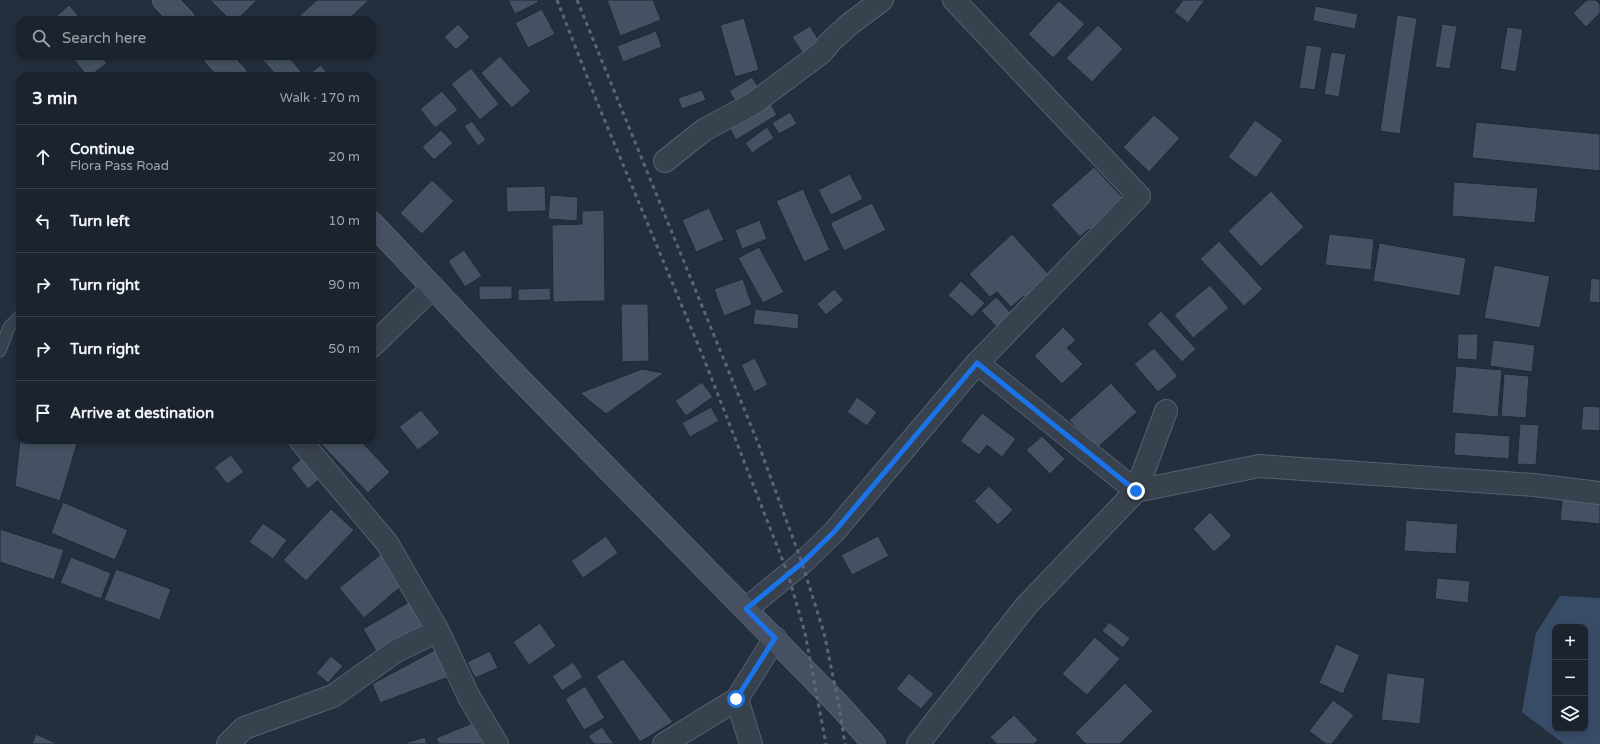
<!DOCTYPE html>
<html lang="en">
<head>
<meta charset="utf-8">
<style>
  body { margin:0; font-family:"Varela Round",sans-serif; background:#242b36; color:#f1f3f6 }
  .controls { position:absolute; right:12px; bottom:12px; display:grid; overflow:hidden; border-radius:8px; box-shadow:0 2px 6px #0003 }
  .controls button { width:36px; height:36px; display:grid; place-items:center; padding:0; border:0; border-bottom:1px solid #39404a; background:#1b232e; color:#f1f3f6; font:20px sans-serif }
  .stop { position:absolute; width:12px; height:12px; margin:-9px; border:3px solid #1a73e8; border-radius:50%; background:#fff }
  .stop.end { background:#1a73e8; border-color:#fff; box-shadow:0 1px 4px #0008 }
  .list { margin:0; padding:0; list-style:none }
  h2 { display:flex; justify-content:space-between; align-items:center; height:52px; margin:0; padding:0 16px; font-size:17px }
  h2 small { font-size:13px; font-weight:400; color:#a0a4aa }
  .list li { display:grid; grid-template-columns:26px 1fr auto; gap:12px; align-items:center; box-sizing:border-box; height:64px; padding:0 16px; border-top:1px solid #39404a }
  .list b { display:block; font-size:15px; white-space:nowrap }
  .list p { margin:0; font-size:13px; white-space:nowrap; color:#a0a4aa }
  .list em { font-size:13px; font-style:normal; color:#a0a4aa }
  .icon { flex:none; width:22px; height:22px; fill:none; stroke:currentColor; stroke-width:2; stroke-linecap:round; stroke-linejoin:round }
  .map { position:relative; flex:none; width:1600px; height:744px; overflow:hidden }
  .search { position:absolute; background:#1b232e; box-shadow:0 2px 6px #0003; left:16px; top:16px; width:360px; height:44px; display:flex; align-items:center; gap:10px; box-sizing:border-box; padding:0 14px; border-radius:12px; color:#a0a4aa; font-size:15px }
  .panel { position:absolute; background:#1b232e; box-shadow:0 2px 6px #0003; left:16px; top:72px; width:360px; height:372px; border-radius:12px }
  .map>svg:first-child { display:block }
  .water { fill:#394c67; fill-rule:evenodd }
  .building { fill:#455162; stroke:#1f2835 }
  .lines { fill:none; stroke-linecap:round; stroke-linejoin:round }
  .lane-casing { stroke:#565f6c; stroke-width:13 }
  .street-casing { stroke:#565f6c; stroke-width:24 }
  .secondary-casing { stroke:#565f6c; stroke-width:24 }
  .lane { stroke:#38414e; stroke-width:11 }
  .street { stroke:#38414e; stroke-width:22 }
  .secondary { stroke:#465061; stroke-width:22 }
  .rail { stroke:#5a6575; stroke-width:3; stroke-dasharray:4 4; stroke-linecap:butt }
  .route { stroke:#1a73e8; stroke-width:5 }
</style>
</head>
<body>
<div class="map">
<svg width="1600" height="744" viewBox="0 0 1600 744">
  <rect width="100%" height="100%" fill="#242f3e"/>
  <path class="water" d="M1560,596L1600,598V744H1564L1522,712L1536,633ZM1555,627H1585V729H1555Z"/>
  <path class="building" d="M210,0H257L237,20H230Z
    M317,0H369L348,20H295Z
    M508,0H538L539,2L515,14Z
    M607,0H653L661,20L620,36Z
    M1183,0H1205L1188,23L1174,12Z
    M1587,0H1596L1600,4V13L1586,27L1573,13Z
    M1059,1L1085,24L1053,58L1028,34Z
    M69,5L78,15L72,20H52Z
    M1315,6L1358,14L1355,29L1313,21Z
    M542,9L555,34L528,48L515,23Z
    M1397,15L1417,18L1400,134L1380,131Z
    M744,18L759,70L735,77L720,25Z
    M458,24L470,37L456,50L444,37Z
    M1442,24L1457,26L1450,69L1435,67Z
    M1098,25L1123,49L1092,82L1066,58Z
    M810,26L823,47L806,58L792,37Z
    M1507,27L1523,29L1516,72L1500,69Z
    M656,31L662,47L623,62L617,46Z
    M1306,45L1322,47L1315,90L1299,88Z
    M1331,52L1346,54L1339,97L1324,94Z
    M71,56H101L107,63L90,76H87Z
    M259,56H288L303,74L301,76H277Z
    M500,56L531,91L512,108L481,73Z
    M321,65L329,76H306Z
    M471,68L499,104L480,120L451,84Z
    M752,77L762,93L739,107L729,91Z
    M702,90L706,100L682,109L678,98Z
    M442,91L458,110L435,128L420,109Z
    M768,99L777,115L736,140L727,124Z
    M790,112L797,124L779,134L772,123Z
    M1154,115L1180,138L1149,172L1123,147Z
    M1255,120L1283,140L1256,178L1228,157Z
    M472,121L486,140L478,146L464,126Z
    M1476,122L1600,134V171L1472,158Z
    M767,127L774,138L752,153L745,143Z
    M441,130L453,143L434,160L422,147Z
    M1094,167L1123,198L1091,231L1089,229L1080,237L1051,205Z
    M850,174L863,199L831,215L818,190Z
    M432,180L454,201L422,234L400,213Z
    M1454,182L1538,188L1535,223L1452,216Z
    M545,186L546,211L507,212L506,187Z
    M803,189L830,250L804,262L776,201Z
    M1271,191L1304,227L1261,267L1228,231Z
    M550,195L578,197L577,221L548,219Z
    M872,203L886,230L844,251L830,223Z
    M709,208L724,240L696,252L682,220Z
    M604,210L605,301L553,302L552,225L582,224V211Z
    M760,220L767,239L742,249L735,230Z
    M1012,234L1052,278L1027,300L1024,296L1011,307L997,292L990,297L969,274Z
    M1329,234L1374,239L1371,270L1325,265Z
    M1219,241L1263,289L1244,306L1200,259Z
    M1379,243L1466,258L1460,296L1373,281Z
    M759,247L784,292L763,303L738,258Z
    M464,250L482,276L465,287L448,261Z
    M1494,265L1550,276L1540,328L1484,318Z
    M1591,278L1600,279V303L1589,302Z
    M743,279L752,305L724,316L714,289Z
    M961,281L985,303L972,317L948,295Z
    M1210,285L1229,308L1193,338L1174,315Z
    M479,286H512V299L479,300Z
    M550,288L551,300L518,301V289Z
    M834,289L844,300L826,315L817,304Z
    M996,297L1013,315L999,329L981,311Z
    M621,304H648L649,361L622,362Z
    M755,309L799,314L798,329L753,324Z
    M1161,311L1196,349L1182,362L1147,324Z
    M1063,327L1076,340L1067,348L1083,364L1062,384L1034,356Z
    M1458,334H1478L1477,360L1457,359Z
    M1493,340L1535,345L1532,372L1490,366Z
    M1154,348L1178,376L1158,392L1134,364Z
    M755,358L768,385L754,392L741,365Z
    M1456,366L1502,370L1498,417L1452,413Z
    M642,369L664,373L606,414L580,393Z
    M1504,374L1529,376L1526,418L1501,416Z
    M702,382L713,397L686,416L675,401Z
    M1111,383L1137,412L1096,449L1069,420Z
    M857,397L877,412L867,426L847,412Z
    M1583,406L1600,407V431L1581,430Z
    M711,407L719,421L690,437L682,423Z
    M421,410L440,433L418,450L399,427Z
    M982,413L1016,439L1002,457L987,445L979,455L960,441Z
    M1520,424L1539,425L1536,465L1517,464Z
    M1455,432L1510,436L1509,459L1454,455Z
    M1042,436L1065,459L1050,474L1026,450Z
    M20,440H78L60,501L15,486Z
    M317,440H360L390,472L368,493Z
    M231,455L244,472L227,484L214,467Z
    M304,456L322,477L308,489L291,468Z
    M989,486L1013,510L998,525L974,501Z
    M1563,493L1600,497V524L1560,520Z
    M63,502L128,530L115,560L51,533Z
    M331,509L354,530L306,581L283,560Z
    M1210,512L1232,536L1214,552L1193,529Z
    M1406,520L1458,524L1456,554L1404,551Z
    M263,523L287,540L273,559L249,542Z
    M0,529L64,550L54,580L0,562Z
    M606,536L618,553L583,578L571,561Z
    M878,536L889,556L852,575L841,555Z
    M381,554L405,583L364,618L339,588Z
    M71,557L111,573L101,599L60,583Z
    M116,569L171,589L160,620L104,600Z
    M1437,578L1470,581L1468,603L1435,599Z
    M409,602L425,630L379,656L363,629Z
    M1109,622L1130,638L1123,648L1102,631Z
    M540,623L556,646L529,665L513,642Z
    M1095,637L1120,659L1087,695L1062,674Z
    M1336,644L1360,655L1343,694L1319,683Z
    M439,648L454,675L380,703L372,684Z
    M490,651L498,668L475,678L467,662Z
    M331,656L343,666L328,683L316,673Z
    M623,659L673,722L640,742L596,676Z
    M573,662L583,677L562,691L552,676Z
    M909,673L934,694L921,709L896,689Z
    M1387,673L1425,678L1420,724L1381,720Z
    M1125,683L1153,711L1120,744H1086L1075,733Z
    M585,686L605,718L584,730L565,699Z
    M1333,700L1354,715L1332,744H1326L1309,731Z
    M1014,715L1038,740L1034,744H997L990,737Z
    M475,722L484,744H439L436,738Z
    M602,727L614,744H594L588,736Z
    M36,734L56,743V744H32Z
    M425,737L427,744H402Z"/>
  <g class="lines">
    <defs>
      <path id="lane" d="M0,351L9,327L20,316"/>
      <path id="street" d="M954,0L1139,196L977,363L1136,491L1259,466L1534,485L1600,493
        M665,161L704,130L754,103L821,53L831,41L851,23L882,0
        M372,346L433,287
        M300,440L387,543L438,631L469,697L497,744
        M746,609L802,563L834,532L977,363
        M737,699L751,744
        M228,744L244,728L333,696L396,651L438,631
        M664,744L737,699L775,638
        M918,744L1026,606L1136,491L1166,411"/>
      <path id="secondary" d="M164,0L183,20
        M216,56L235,76
        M372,223L506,365L839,705L874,744"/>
    </defs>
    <use href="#lane" class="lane-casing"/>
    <use href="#street" class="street-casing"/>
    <use href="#secondary" class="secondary-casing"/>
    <use href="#lane" class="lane"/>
    <use href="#street" class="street"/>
    <use href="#secondary" class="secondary"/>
    <path class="rail" d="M557,0L597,102L704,359L788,574L805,633L826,744
      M577,0L758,443L802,563L824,633L839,705L845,744"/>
  </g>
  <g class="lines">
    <path class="route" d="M736,699L775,638L746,609L802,563L834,532L977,363L1136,491"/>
  </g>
</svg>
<div class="controls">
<button>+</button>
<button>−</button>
<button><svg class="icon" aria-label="layers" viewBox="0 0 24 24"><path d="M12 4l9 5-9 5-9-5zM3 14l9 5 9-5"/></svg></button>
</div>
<div class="stop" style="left:736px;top:699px"></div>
<div class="stop end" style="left:1136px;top:491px"></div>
<div class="search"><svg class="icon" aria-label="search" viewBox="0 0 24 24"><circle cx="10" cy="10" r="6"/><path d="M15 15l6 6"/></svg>Search here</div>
<section class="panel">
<h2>3 min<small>Walk · 170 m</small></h2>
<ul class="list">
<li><svg class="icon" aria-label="ahead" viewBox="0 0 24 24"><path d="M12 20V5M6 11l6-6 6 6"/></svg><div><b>Continue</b><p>Flora Pass Road</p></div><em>20 m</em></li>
<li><svg class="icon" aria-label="left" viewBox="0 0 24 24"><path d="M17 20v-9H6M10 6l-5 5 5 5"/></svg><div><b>Turn left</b></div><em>10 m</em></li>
<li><svg class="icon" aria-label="right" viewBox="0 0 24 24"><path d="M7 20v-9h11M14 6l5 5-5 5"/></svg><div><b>Turn right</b></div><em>90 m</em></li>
<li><svg class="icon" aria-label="right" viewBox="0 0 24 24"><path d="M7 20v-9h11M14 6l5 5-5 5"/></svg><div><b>Turn right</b></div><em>50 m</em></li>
<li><svg class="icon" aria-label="arrive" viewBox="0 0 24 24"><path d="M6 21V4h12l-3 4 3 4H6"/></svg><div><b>Arrive at destination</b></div></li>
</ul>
</section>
</div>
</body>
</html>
